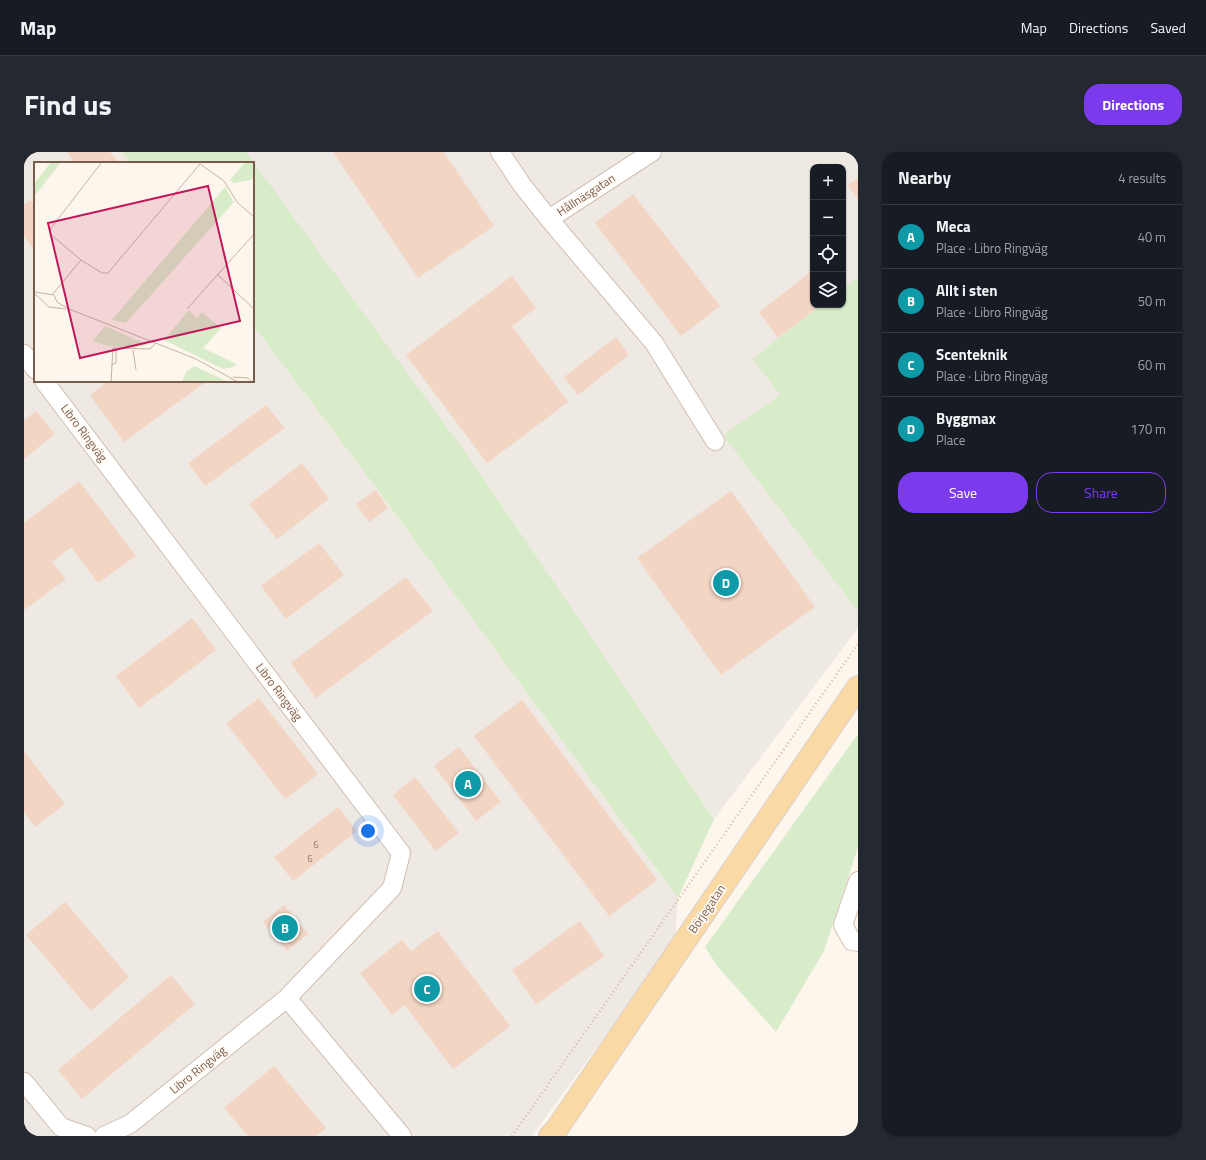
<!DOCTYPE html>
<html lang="en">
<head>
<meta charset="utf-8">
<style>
  body { margin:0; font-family:"Titillium Web",sans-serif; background:#242831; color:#f1f3f6 }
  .controls { position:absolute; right:12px; top:12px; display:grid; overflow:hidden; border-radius:8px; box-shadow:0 1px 3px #0004 }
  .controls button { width:36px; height:36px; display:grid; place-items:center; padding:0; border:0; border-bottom:1px solid #363941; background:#171b24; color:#f1f3f6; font:20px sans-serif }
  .you { position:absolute; left:344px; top:679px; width:14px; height:14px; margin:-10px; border:3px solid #fff; border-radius:50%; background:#1a73e8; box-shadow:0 0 0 6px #1a73e833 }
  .badge { display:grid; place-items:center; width:26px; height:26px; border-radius:50%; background:#7c3aed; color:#fff; font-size:13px; font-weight:700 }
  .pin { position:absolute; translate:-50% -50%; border:2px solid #fff; box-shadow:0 1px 4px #0006 }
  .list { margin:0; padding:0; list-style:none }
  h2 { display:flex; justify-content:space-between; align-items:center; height:52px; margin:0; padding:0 16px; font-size:17px }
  h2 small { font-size:13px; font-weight:400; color:#9ea1a6 }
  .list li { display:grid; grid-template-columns:26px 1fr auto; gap:12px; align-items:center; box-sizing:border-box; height:64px; padding:0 16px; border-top:1px solid #363941 }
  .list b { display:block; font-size:15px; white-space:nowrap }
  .list p { margin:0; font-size:13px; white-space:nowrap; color:#9ea1a6 }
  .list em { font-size:13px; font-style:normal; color:#9ea1a6 }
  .actions { display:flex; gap:8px; padding:12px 16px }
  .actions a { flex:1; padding:9px 0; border:1px solid #7c3aed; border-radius:16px; text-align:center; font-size:14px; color:#7c3aed }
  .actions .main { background:#7c3aed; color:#fff }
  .icon { flex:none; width:22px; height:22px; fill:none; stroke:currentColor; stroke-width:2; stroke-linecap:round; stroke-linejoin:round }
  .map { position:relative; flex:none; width:834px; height:984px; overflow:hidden; border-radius:16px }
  header { display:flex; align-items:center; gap:24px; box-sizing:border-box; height:56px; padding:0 20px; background:#171b24; border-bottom:1px solid #363941 }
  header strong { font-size:19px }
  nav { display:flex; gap:22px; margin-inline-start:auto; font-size:14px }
  .intro { display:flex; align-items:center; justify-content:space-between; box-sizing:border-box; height:96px; padding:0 24px }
  h1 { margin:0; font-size:28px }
  .button { padding:10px 18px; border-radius:16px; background:#7c3aed; color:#fff; font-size:14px; font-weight:700 }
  main { display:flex; gap:24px; padding:0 24px }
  aside { flex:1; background:#171b24; border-radius:16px; box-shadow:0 1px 3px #0004 }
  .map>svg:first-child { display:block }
  .industrial { fill:#efe9e4; fill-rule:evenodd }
  .green { fill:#d8ecc9 }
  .building { fill:#f3d5c3 }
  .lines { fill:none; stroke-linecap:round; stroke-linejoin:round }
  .minor-casing { stroke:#d1beb0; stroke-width:20 }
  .major-casing { stroke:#dad1cd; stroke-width:24 }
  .path { stroke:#d9b8a5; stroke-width:2.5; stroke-dasharray:1 3; stroke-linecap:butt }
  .minor { stroke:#fff; stroke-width:18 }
  .major { stroke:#fbd9a5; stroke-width:22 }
  .labels { text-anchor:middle; stroke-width:3.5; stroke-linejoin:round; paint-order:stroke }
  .number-label { font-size:10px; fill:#987a6a }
  .street-label { font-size:12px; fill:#7a5c4d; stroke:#fffaf3 }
  .inset-road { fill:none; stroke:#c5b3a7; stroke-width:1 }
  .view { fill:#c2185b; fill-opacity:0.15; stroke:#c2185b; stroke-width:2 }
  .inset-edge { fill:none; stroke:#7a5c4d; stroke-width:2 }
</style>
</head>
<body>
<header>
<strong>Map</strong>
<nav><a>Map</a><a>Directions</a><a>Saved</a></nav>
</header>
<div class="intro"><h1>Find us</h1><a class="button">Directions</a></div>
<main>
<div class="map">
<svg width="834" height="984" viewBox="0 0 834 984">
  <rect width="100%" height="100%" fill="#fdf6ec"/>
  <path class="industrial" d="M0,0H98L106,11H11V229H229V173L353,337L654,746L651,789L508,984H0Z
    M219,0H834V476L690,667L452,315L282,89L229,11ZM789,15H819V153H789Z"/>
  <path class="green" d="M98,0H222L452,315L690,667L654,746L353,337L229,173V11H106Z
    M834,126V459L699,283L756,243L729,207L797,153H819V136Z
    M834,582V695L800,799L752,880L694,815L681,795Z"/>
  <path class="building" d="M43,0H86L95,11H51Z
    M309,0H420L470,74L394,126Z
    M834,26V48L824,33Z
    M609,42L696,154L657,184L571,71Z
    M6,48L11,54V99L0,84V53Z
    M789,118V153H797L754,186L735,160Z
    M488,124L512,156L488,174L544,250L463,311L382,203Z
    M592,185L605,203L554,243L540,225Z
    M84,229H183L100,290L66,243Z
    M242,253L261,276L181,334L164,311Z
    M12,259L31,282L0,307V268Z
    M278,311L305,347L253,387L225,352Z
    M55,329L112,404L74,431L47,395L28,410L42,427L0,458V371Z
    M352,338L364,356L345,370L332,352Z
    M707,339L791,455L697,523L613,406Z
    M295,391L320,423L262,467L237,434Z
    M382,425L409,459L292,546L267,511Z
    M168,466L192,498L115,556L92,524Z
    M235,546L294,622L261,647L202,571Z
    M498,548L633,728L585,764L450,584Z
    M435,595L477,650L452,669L410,614Z
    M0,599L41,652L11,675L0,660Z
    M391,625L435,681L412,699L369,643Z
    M314,655L333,679L269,729L250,705Z
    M41,750L105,825L67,859L2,783Z
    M260,753L284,782L263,799L239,770Z
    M556,769L580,804L512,852L488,818Z
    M414,779L486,874L429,917L381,853L368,863L336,821L378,788L387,799Z
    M147,823L171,852L58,947L34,918Z
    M250,914L302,976L292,984H224L200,956Z"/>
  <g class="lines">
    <defs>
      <path id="minor" d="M476,0L498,33L525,67L630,191L691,289
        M525,67L628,0
        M0,202L11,217
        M20,229L377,701L368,736L263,846L106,972L80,984
        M834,729L819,773L828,789L834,790
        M263,846L378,984
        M0,930L37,975L63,984"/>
      <path id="major" d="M526,984L532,978L834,535"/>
    </defs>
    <use href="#minor" class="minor-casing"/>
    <use href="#major" class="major-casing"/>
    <path class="path" d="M488,984L834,492"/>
    <use href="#minor" class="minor"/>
    <use href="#major" class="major"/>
  </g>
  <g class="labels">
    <g class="number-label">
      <text x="292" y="696">6</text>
      <text x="286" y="710">6</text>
    </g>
    <g class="street-label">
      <text transform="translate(562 43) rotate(-33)" y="4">Hållnäsgatan</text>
      <text transform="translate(60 281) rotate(53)" y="4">Libro Ringväg</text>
      <text transform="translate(255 540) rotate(53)" y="4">Libro Ringväg</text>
      <text transform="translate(683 757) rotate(-56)" y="4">Börjegatan</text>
      <text transform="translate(174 918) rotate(-39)" y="4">Libro Ringväg</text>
    </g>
  </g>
  <g transform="translate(10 10)">
    <rect width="220" height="220" fill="#fdf6ec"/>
    <path d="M17,0H27L0,35V22ZM211,0H220V14L217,18L200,21L196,18ZM191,25L200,40L92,161L78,158ZM155,148L163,156L168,150L187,166L169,186L202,202L199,205L189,207L130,178ZM71,164L114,183L99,186L74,184L59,179ZM160,204L195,220H148L152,210Z" fill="#d8ecc9"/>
    <path class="inset-road" d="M68,0L17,66L16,72L47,98L68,111H74L166,2L165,0M166,2L190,19L203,40L220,55M183,112L220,147M1,130L20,133L23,140M0,131L15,145L32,147M18,133L47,98M23,140L35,147L162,197L204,220M153,147L220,72M99,188L102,208M77,203L82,201V186M199,215L214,216L218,220M77,220L79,186L116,187L122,181"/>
    <path class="view" d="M174,24L206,159L46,196L14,61Z"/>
    <rect width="220" height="220" class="inset-edge"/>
  </g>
</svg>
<div class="controls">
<button>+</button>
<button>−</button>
<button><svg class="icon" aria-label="locate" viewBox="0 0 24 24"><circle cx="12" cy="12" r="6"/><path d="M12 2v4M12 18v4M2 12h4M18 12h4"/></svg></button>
<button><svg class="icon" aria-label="layers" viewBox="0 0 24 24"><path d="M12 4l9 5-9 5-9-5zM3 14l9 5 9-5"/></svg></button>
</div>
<div class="you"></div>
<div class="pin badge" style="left:444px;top:632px;background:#0f9aa8">A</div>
<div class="pin badge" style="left:261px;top:776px;background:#0f9aa8">B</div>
<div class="pin badge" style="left:403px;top:837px;background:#0f9aa8">C</div>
<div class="pin badge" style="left:702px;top:431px;background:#0f9aa8">D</div>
</div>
<aside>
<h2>Nearby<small>4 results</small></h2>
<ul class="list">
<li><span class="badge" style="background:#0f9aa8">A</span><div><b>Meca</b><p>Place · Libro Ringväg</p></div><em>40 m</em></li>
<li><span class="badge" style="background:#0f9aa8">B</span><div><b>Allt i sten</b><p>Place · Libro Ringväg</p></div><em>50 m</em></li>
<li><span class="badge" style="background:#0f9aa8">C</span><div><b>Scenteknik</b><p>Place · Libro Ringväg</p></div><em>60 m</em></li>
<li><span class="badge" style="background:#0f9aa8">D</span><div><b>Byggmax</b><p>Place</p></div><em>170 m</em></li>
</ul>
<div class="actions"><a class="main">Save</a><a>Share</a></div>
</aside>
</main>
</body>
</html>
